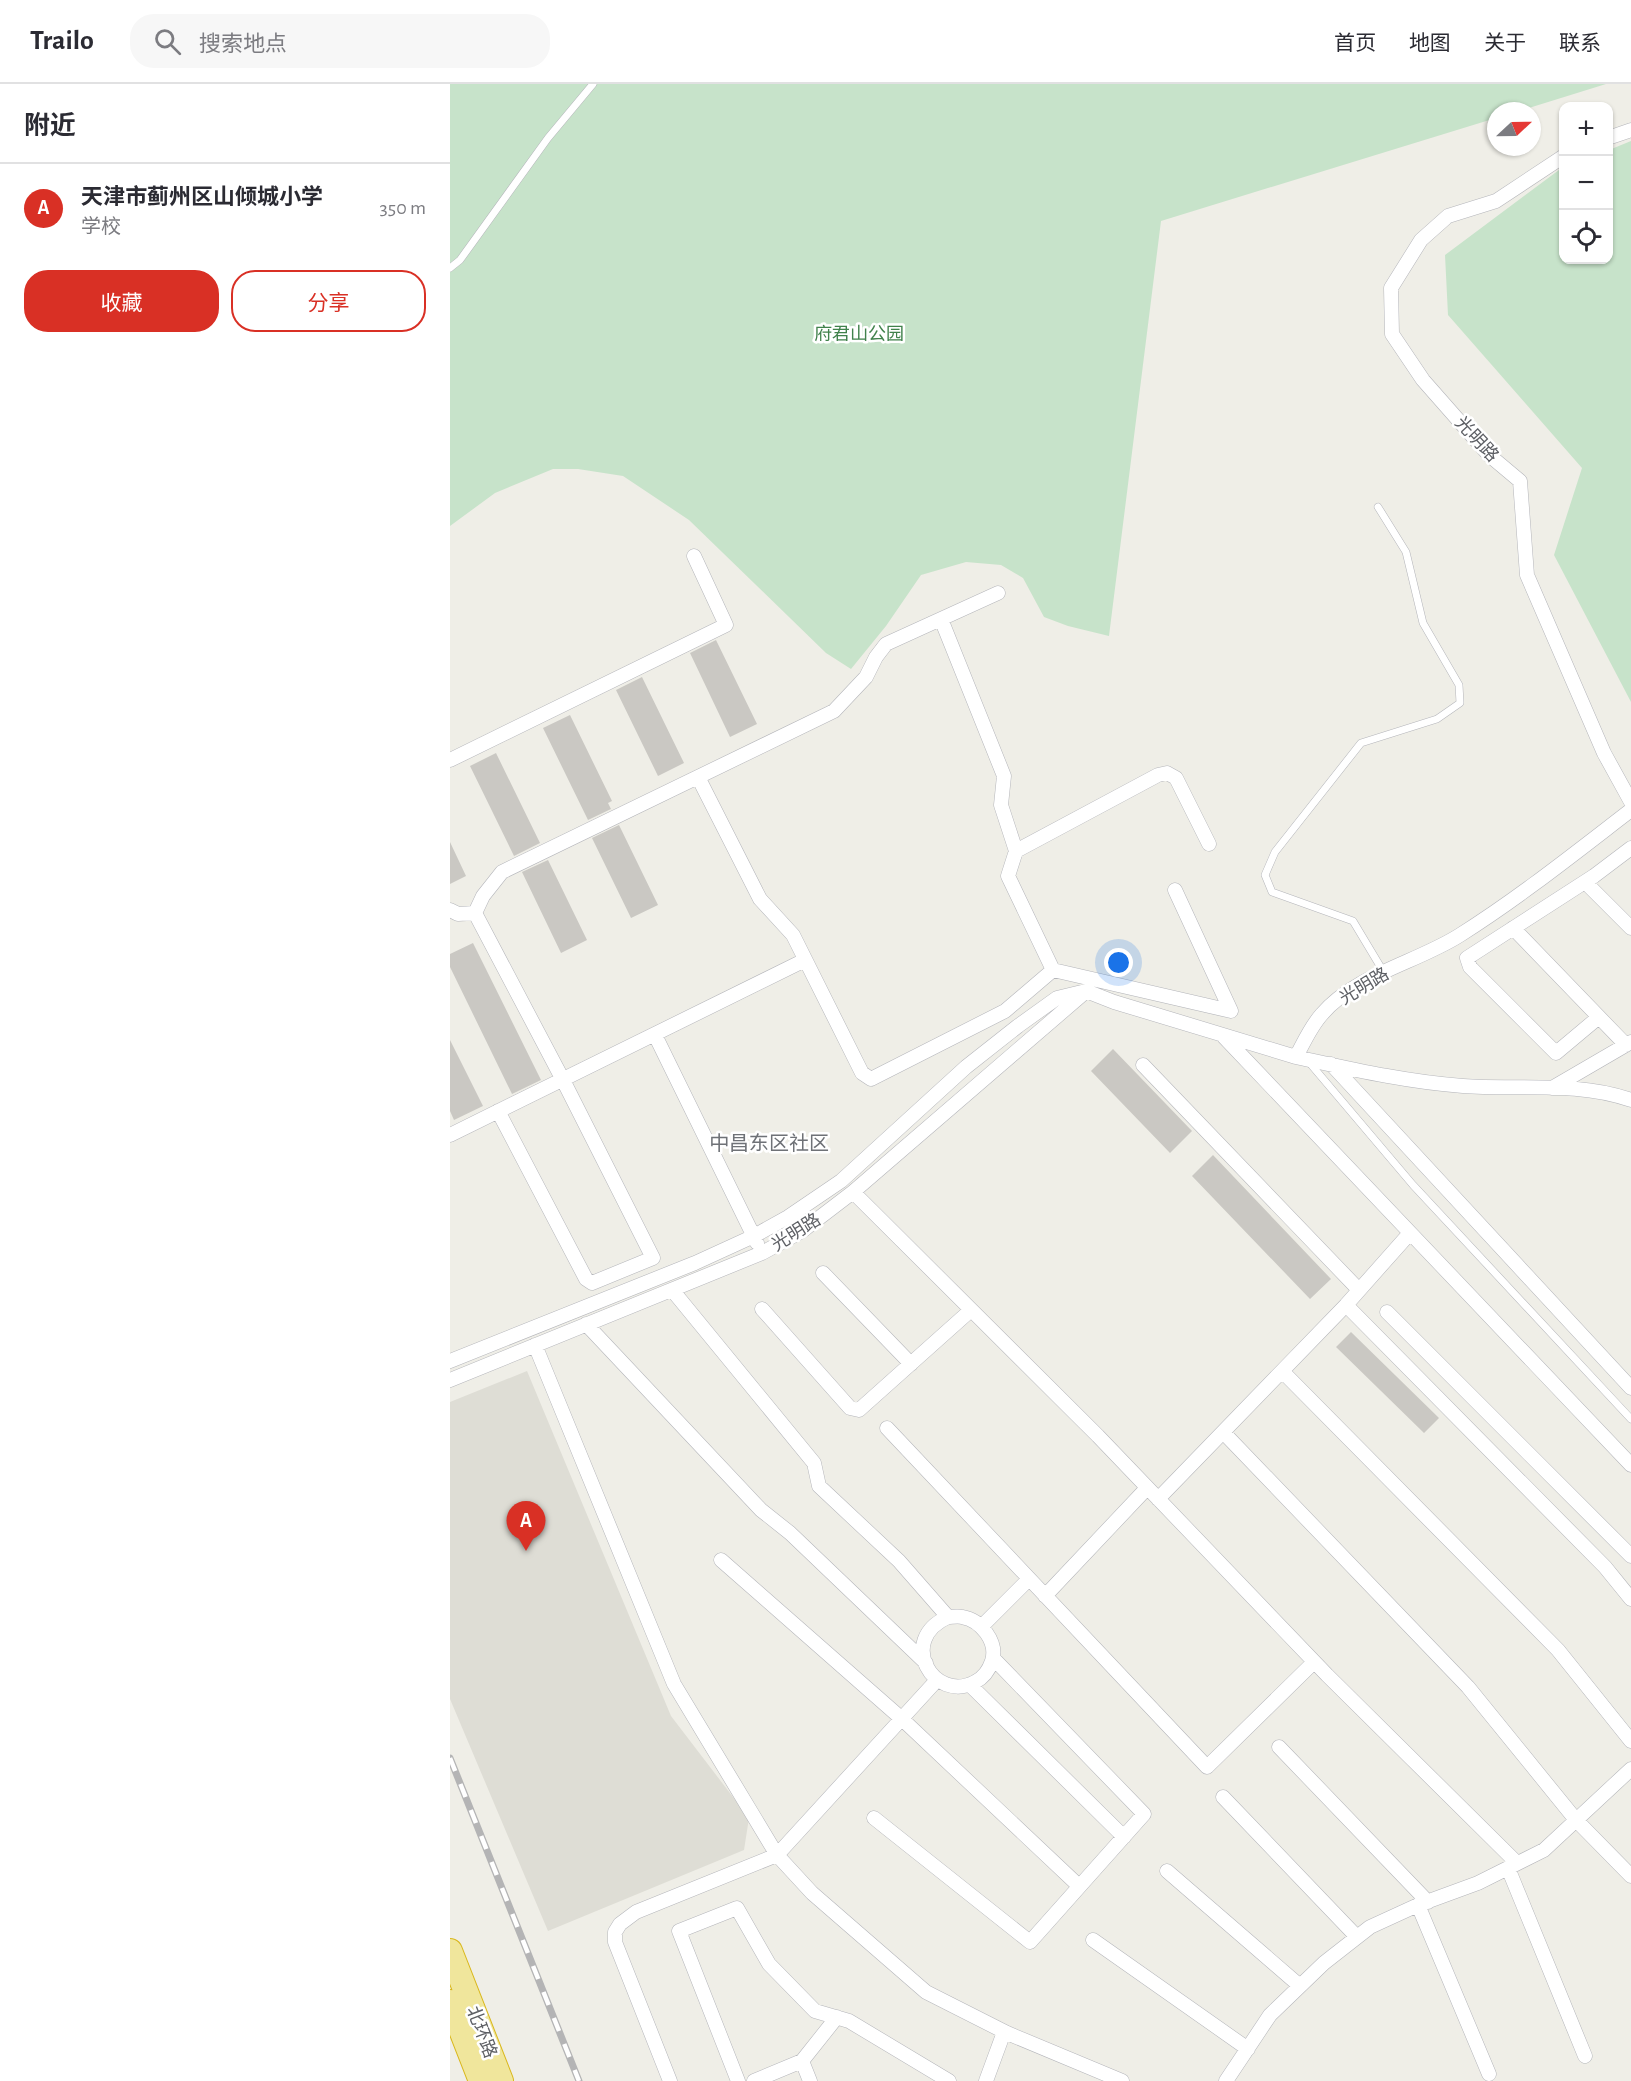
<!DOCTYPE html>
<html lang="zh">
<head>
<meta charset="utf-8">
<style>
  body { margin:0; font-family:"Alegreya Sans","Noto Sans SC",sans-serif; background:#f7f7f7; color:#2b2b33 }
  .controls { position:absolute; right:18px; top:18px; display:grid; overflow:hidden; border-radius:12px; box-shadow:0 2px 4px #0004 }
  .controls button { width:54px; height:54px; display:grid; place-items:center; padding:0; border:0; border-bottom:2px solid #e1e1e2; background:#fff; color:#2b2b33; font:30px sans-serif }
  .compass { position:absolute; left:1037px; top:18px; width:54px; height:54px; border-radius:50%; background:#fff; box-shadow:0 2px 4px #0004; rotate:68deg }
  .you { position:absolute; left:669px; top:879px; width:21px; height:21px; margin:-15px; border:4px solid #fff; border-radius:50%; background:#1a73e8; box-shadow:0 0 0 9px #1a73e833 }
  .badge { display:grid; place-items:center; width:39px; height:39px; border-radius:50%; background:#d93025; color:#fff; font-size:20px; font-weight:700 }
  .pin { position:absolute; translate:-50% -50px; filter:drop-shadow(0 2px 3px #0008) }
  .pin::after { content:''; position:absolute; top:32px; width:21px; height:18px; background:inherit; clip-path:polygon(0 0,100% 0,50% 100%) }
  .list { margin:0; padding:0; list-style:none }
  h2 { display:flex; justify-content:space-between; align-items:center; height:78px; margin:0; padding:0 24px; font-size:26px }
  h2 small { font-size:20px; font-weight:400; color:#7c7c81 }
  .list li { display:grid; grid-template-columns:39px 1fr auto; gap:18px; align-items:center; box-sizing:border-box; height:90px; padding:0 24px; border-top:2px solid #e1e1e2 }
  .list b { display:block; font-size:22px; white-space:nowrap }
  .list p { margin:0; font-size:20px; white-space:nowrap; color:#7c7c81 }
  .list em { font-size:20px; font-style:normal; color:#7c7c81 }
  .actions { display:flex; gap:12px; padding:18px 24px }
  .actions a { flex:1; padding:14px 0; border:2px solid #d93025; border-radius:24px; text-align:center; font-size:21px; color:#d93025 }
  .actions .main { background:#d93025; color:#fff }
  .icon { flex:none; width:33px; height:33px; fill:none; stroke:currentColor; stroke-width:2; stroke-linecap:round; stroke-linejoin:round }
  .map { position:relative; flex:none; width:1181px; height:1997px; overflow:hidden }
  header { display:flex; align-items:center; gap:36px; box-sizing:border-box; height:84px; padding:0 30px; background:#fff; border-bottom:2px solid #e1e1e2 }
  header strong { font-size:28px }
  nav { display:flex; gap:33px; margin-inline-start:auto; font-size:21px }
  .search { width:420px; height:54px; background:#f7f7f7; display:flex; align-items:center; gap:15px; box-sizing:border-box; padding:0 21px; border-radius:24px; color:#7c7c81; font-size:22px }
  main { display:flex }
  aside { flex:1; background:#fff }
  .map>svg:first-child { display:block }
  .education { fill:#deddd5 }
  .green { fill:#c7e3ca }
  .building { fill:#cac8c3 }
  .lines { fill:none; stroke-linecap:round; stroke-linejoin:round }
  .lane-casing { stroke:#b4b5ba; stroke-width:8 }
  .street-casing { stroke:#b4b5ba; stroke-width:15 }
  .highway-casing { stroke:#d9b71c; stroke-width:26 }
  .lane { stroke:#fff; stroke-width:7 }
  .street { stroke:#fff; stroke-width:14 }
  .highway { stroke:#f0e69c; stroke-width:24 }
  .rail-casing { stroke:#b4b4b5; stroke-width:7 }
  .rail { stroke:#fff; stroke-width:4.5; stroke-dasharray:14; stroke-linecap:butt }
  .labels { text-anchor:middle; stroke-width:5; stroke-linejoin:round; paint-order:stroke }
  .park-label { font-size:18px; fill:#41824c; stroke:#fff }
  .street-label { font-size:18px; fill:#5e6065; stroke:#fff }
  .neighbourhood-label { font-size:20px; fill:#6f7277; stroke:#fff }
</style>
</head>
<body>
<header>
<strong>Trailo</strong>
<div class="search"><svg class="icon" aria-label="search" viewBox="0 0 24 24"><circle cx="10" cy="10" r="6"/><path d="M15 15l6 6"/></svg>搜索地点</div>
<nav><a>首页</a><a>地图</a><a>关于</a><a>联系</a></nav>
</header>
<main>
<aside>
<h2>附近<small></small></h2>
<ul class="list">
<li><span class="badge">A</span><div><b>天津市蓟州区山倾城小学</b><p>学校</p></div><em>350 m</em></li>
</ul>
<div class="actions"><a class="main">收藏</a><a>分享</a></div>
</aside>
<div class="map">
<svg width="1181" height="1997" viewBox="0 0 1181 1997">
  <rect width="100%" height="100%" fill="#efeee7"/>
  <path class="education" d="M77,1287L221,1632L299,1734L294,1766L98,1847L0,1615V1318Z"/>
  <path class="green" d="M0,0H1156L1069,27H1046V34L711,137L659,552L618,542L594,533L573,494L551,481L516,478L471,491L436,542L401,585L376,569L239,436L173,392L128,385H103L45,409L0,442Z
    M1181,57V618L1104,471L1132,384L998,231L995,171L1113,83L1114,176H1158L1159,66Z"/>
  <path class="building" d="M266,556L307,640L280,653L240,569Z
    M192,593L234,679L208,692L166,606Z
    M120,631L162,717L158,719L161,725L138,736L93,644Z
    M46,669L90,759L64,772L20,682Z
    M169,741L208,821L181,834L142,754Z
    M0,758L16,792L0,800Z
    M98,776L137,856L111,869L72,788Z
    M23,859L91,996L62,1010L0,883V870Z
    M0,956L33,1022L4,1036L0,1027Z
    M663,965L742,1047L720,1069L641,987Z
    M763,1071L881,1195L860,1215L742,1092Z
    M901,1248L989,1334L974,1349L886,1263Z"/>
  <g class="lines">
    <defs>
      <path id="lane" d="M0,184L10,176L98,54L143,0
        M928,423L956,468L973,539L1009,601L1010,619L987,635L911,659L825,768L815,791L822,808L903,837L933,887
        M858,977L963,1101L1181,1335"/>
      <path id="street" d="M1158,54L1181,46
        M1114,72L1046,117L998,132L971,156L941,204L942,250L973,296L1039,371L1070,397L1077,491L1154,669L1181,718
        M491,535L554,692L551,721L566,767L558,792L603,886
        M0,676L276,541L244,472
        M248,693L310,815L343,851L412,989L421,995L555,927L603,886L781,927L725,806
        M566,767L708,691L717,689L726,694L759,760
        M1135,798L1181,844
        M0,826L8,830L25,829
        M1063,844L1176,961
        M1149,933L1106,969L1020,883L1017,874L1144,792L1181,764
        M205,951L307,1159
        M774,953L1181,1381
        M846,973C901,985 956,998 1013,1002C1068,1006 1128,997 1181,1016
        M881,980L1181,1304
        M693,981L909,1206
        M1102,1004L1181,958
        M48,1027L136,1195L142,1199L203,1174L113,996L25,829L33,812L52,788L384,627L416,593L426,573L436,560L548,509
        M0,1051L355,876
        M403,1108L648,1352L877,1591L1067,1779
        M373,1189L461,1280
        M223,1207L364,1379L369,1402L449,1477L498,1533C502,1533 508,1532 512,1533C531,1536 548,1558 542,1577C539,1586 533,1594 525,1598C484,1620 446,1556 498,1533
        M896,1221L1155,1483L1181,1515
        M312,1225L400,1324L409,1326L521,1226
        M937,1228L1181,1472
        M136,1240L311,1426L340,1449L476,1579
        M85,1261L224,1600L327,1771L362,1809L476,1908L557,1949L672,1997
        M0,1277L245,1179L304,1152L338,1133L391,1097L516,983L568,942L607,914L636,907L664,918L846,973C854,958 861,942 872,930C905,891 968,878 1010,851C1070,813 1125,769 1181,726
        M832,1287L1108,1566L1181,1657
        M0,1296L312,1169L352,1147L403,1108L634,909
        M437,1344L757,1683L864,1578
        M773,1348L1018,1603L1126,1736L1181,1792
        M708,1415L896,1221L960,1149
        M271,1476L452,1635L629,1802
        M595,1512L697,1404
        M531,1543L579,1495
        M520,1601L674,1753
        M829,1663L978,1818
        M773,1713L907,1853
        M424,1734L580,1858L694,1730L543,1574
        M1058,1784L1135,1972
        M717,1787L850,1902
        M968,1821L1039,1990
        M643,1856L798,1965
        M352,1977L360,1997
        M220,1997L165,1858V1848L170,1840L186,1828L327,1771L487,1596
        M288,1997L229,1847L287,1824L319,1880L365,1927L399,1937L499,1997
        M304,1997L352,1977L387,1933
        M536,1997L554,1948
        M776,1997L820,1931L874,1879L920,1843L968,1821L1028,1799L1094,1766L1181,1685"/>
      <path id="highway" d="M0,1867L51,1997
        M0,1918L31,1997"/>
    </defs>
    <use href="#lane" class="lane-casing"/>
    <use href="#street" class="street-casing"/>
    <use href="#highway" class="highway-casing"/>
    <use href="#lane" class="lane"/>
    <use href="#street" class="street"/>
    <use href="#highway" class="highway"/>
    <defs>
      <path id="rail" d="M0,1674L129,1997"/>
    </defs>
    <use href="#rail" class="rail-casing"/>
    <use href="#rail" class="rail"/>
  </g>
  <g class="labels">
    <g class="park-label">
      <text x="409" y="256">府君山公园</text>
    </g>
    <g class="street-label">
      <text transform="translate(1027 355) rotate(47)" y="6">光明路</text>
      <text transform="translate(914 902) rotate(-31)" y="6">光明路</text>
      <text transform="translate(346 1148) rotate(-32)" y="6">光明路</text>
      <text transform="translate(32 1948) rotate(69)" y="6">北环路</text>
    </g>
    <g class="neighbourhood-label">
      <text x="319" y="1066">中昌东区社区</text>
    </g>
  </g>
</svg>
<div class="controls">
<button>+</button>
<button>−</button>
<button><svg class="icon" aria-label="locate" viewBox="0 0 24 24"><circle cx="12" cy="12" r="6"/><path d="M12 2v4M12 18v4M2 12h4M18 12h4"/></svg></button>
</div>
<svg class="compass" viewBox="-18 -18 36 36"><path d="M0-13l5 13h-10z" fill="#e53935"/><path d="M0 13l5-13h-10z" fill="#7c7c81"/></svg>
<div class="you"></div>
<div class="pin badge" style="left:76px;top:1467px">A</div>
</div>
</main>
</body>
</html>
